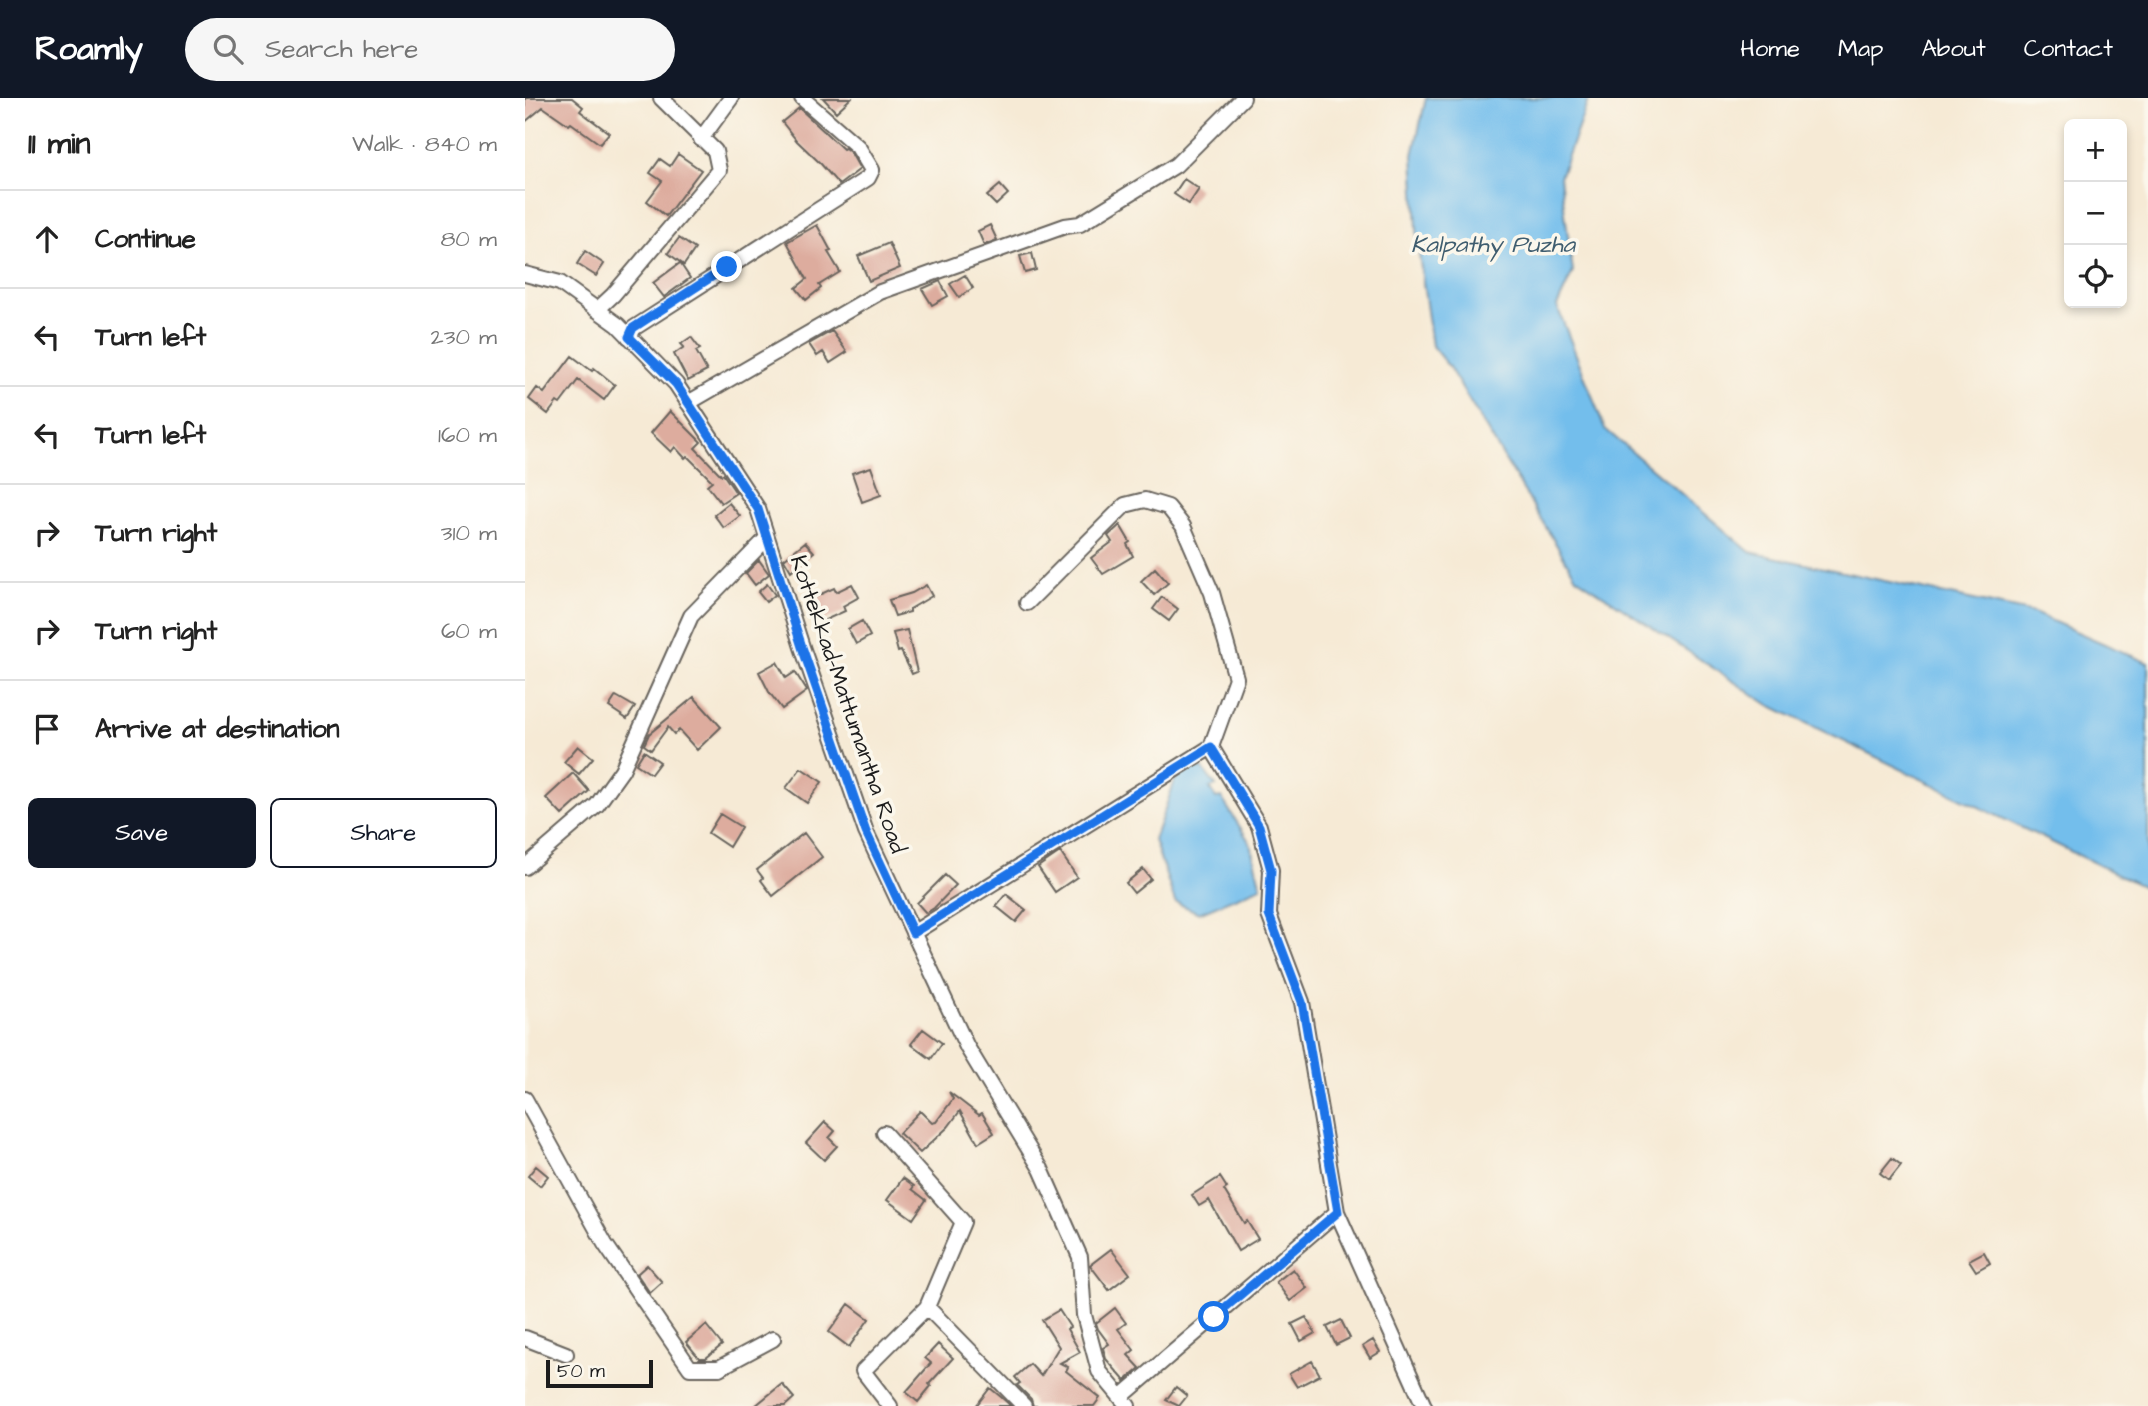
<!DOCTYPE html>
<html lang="en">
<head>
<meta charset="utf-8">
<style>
  body { margin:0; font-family:"Architects Daughter",sans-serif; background:#f6f6f6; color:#222 }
  .controls { position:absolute; right:21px; top:21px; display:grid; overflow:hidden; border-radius:10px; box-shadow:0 4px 10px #0003 }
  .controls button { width:63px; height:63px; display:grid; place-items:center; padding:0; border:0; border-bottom:2px solid #e0e0e0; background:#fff; color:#222; font:35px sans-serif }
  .scale { position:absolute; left:21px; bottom:18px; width:107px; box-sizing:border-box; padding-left:7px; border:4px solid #1c1c1c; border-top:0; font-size:19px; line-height:24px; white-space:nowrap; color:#1c1c1c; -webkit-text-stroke:5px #fbf7ec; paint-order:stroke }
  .stop { position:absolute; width:21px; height:21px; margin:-16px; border:5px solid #1a73e8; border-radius:50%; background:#fff }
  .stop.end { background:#1a73e8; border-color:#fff; box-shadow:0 2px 7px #0008 }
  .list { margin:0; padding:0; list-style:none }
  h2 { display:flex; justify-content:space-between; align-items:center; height:91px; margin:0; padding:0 28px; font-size:30px }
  h2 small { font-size:23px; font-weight:400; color:#767676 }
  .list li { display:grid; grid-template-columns:46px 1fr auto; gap:21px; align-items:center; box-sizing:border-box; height:98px; padding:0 28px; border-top:2px solid #e0e0e0 }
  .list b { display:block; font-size:26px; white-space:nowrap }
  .list em { font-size:23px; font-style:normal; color:#767676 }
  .actions { display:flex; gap:14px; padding:21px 28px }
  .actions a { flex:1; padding:16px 0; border:2px solid #111827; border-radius:10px; text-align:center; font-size:24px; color:#111827 }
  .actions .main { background:#111827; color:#fff }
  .icon { flex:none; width:38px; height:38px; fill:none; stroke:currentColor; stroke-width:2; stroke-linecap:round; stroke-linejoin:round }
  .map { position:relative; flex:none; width:1623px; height:1308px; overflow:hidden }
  header { display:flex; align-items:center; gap:42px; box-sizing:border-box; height:98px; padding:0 35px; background:#111827; color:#fff }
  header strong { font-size:33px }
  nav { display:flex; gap:38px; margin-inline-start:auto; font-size:24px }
  .search { width:490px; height:63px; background:#f6f6f6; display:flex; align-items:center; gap:18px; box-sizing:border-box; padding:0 24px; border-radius:38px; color:#767676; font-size:26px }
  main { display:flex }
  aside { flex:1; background:#fff }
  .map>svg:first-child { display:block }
  .water { fill:#73beec; stroke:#486d84; stroke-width:2 }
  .building { fill:#ddac9e }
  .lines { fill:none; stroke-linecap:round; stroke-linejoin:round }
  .minor-casing { stroke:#68645d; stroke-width:18 }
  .minor { stroke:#fff; stroke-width:14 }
  .route { stroke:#1a73e8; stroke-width:9 }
  .labels { text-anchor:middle; stroke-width:7; stroke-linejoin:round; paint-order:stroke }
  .street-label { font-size:23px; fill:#1c1c1c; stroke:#fbf7ec }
  .water-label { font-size:24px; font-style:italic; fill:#3f5d6f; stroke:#fbf7ec }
</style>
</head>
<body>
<header>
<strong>Roamly</strong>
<div class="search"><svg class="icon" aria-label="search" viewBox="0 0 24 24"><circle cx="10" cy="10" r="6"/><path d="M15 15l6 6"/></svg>Search here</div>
<nav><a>Home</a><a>Map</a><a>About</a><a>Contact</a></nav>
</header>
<main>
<aside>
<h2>11 min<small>Walk · 840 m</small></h2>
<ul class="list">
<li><svg class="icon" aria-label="ahead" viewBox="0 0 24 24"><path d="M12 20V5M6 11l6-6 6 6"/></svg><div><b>Continue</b></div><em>80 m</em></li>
<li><svg class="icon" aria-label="left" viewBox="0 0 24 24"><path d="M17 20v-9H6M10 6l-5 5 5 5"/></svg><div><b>Turn left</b></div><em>230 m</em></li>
<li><svg class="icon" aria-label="left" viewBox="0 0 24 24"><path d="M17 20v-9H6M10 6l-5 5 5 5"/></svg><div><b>Turn left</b></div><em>160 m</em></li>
<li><svg class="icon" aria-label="right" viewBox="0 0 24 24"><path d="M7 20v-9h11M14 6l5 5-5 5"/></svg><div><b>Turn right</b></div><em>310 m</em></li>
<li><svg class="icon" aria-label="right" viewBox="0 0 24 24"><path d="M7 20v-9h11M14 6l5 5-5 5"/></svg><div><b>Turn right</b></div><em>60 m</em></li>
<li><svg class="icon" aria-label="arrive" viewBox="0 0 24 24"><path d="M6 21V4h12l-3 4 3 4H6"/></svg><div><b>Arrive at destination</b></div></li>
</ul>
<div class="actions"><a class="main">Save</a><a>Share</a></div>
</aside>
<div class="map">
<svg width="1623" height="1308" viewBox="0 0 1623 1308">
  <rect width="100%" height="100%" fill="#fbf7ec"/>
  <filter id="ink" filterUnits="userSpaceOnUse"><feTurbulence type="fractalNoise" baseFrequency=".0143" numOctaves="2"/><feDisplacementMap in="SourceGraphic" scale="14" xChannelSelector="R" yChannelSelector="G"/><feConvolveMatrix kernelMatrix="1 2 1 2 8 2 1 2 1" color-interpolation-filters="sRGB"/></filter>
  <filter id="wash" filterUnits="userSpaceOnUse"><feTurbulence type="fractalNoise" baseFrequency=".00686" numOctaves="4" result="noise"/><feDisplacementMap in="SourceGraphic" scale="28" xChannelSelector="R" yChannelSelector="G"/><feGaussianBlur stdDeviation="1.57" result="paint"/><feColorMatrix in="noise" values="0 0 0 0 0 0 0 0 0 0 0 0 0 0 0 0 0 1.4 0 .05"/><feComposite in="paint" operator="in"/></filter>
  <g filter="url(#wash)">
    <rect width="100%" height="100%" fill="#f6ead5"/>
    <path class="water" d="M901,0H1064L1035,79L1048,174L1032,208L1080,331L1225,454L1509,515L1623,565V791L1244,607L1051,479L924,269L907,248L893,149L888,57Z
      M677,670L691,688L685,690L691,700L696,699L725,745L736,789L674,815L650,804L629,742L654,671Z"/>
    <g id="blocks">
      <path class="building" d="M0,0H47L58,9L55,13L84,35L75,46L46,25L44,27L18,9L0,24Z
        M298,0H326L311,14Z
        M274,10L318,51L320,50L326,55L335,71L314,87L296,66L272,43L257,24Z
        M153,56L176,72L141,118L122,103L137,83L125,75L135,61L145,68Z
        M659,81L674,91L664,106L649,96Z
        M475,87L483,96L471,107L462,98Z
        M292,127L306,153L303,154L315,174L294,187L296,190L281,202L271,190L282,181L262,144Z
        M465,127L472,142L459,147L453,133Z
        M154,140L170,151L159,167L143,155Z
        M364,145L375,170L344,183L333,158Z
        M60,153L79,166L71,178L52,166Z
        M507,155L511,172L500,175L495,158Z
        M155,165L165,180L139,199L128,185Z
        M440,177L448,190L434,199L425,186Z
        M415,183L423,198L407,207L397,191Z
        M307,233L322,254L305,265L298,254L292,258L284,246Z
        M166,239L175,251L171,253L182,273L163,283L149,256L159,249L156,246Z
        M47,258L67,273L69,270L90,287L79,302L53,282L35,306L32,304L23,316L4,301L12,290L19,295Z
        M145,313L176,344L170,350L196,377L198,376L211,395L196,405L182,387L187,383L162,358L160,360L150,349L146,354L126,335Z
        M346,369L356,397L337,404L327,375Z
        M204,405L215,418L199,430L189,417Z
        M595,427L605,444L602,446L608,458L578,476L566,460L587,444L583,438Z
        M280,444L289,454L266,473L259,461Z
        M234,462L244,476L230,487L221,475Z
        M630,470L643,485L629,497L616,483Z
        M242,486L250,497L241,504L233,494Z
        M327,486L334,499L318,508L320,513L296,524L285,501L309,490L311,494Z
        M401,487L407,498L385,511V514L370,518L364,502L387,495Z
        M637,499L653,511L644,523L628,511Z
        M337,523L345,538L331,546L323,531Z
        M382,532L392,574L387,576L376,553L373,554L368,535Z
        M252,564L261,580L270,574L282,593L257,611L244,594L234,574Z
        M91,598L110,609L102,621L84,609Z
        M169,599L196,629L172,652L154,632L149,636L143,629L126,652L119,647L124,636Z
        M53,648L68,660L54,676L39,664Z
        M119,653L135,664L126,676L111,666Z
        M276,670L297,684L282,705L261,690Z
        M48,675L64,693L37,717L21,700Z
        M195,716L216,729L204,749L183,735Z
        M279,735L297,759L248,798L236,782L238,780L232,772Z
        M535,754L552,779L530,794L513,769Z
        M618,771L626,781L609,795L601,785Z
        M420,777L431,787L409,810L401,815L392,805Z
        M481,796L501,812L491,824L471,808Z
        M398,931L417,945L406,961L386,946Z
        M424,994L454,1017L457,1015L469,1035L453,1045L435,1013L423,1029L395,1055L374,1035L395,1013L407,1025L411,1024L428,1001Z
        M300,1024L310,1033L304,1040L312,1048L299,1062L281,1045Z
        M1367,1060L1376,1067L1364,1082L1355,1075Z
        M11,1068L23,1078L15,1088L3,1078Z
        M695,1079L702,1090L699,1092L719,1125L722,1123L733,1141L713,1153L684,1102L674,1108L667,1097Z
        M378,1080L389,1088L387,1091L401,1102L388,1121L362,1102Z
        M586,1151L605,1176L584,1192L565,1167Z
        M1459,1154L1465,1165L1451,1173L1444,1162Z
        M122,1167L137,1184L125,1195L112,1176Z
        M768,1171L782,1190L765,1203L751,1184Z
        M324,1206L344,1221L324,1249L304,1234Z
        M590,1210L601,1225L593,1231L609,1252L603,1257L615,1270L600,1283L581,1261L578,1250L584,1246L573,1231L571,1225Z
        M534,1212L545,1229L542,1231L555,1254L535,1265L543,1269L541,1273L575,1300L569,1308H508L506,1301L492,1287L495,1285L490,1279L505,1266L516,1278L534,1249L517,1222Z
        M781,1219L790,1235L776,1243L767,1226Z
        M816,1222L825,1240L811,1247L802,1229Z
        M181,1227L197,1247L181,1260H174L161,1244Z
        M848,1242L855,1254L845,1260L838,1248Z
        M413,1246L428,1260L404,1286L406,1288L393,1304L381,1294L406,1265L400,1260Z
        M787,1263L795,1277L772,1289L764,1276Z
        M257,1286L269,1300L260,1308H230Z
        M651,1289L662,1298L654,1308L641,1302Z
        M465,1290L476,1299L486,1308H451Z"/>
    </g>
  </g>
  <g filter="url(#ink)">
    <use href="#blocks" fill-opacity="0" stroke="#68645d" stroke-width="2"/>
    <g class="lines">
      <defs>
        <path id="minor" d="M176,41L206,0
          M0,176L35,185L93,227L151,286L233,411L277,549L341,734L442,949L516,1071L555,1159L559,1217L574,1273L603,1308
          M72,212L88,197L194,72L190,53L136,0
          M104,239L109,230L343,80L347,72L333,49L277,0
          M163,305L355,194L540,128L555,126L651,67L718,0
          M686,649L734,728L746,772L744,817L777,904L812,1114L899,1308
          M0,769L72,707L97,672L166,518L242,440
          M388,835L686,649L711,580L687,495L658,428L643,409L620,402L600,407L502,505
          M0,1001L80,1146L165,1270H194L248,1241
          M359,1035L438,1124L402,1209L338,1273L365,1308
          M402,1209L499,1308
          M0,1240L41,1256
          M596,1299L812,1114"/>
      </defs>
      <use href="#minor" class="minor-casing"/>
      <use href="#minor" class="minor"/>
    </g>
  </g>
  <g class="lines" filter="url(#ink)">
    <path class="route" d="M202,169L108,230L104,239L151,286L233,411L277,549L341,734L388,835L686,649L734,728L746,772L744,817L777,904L813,1114L689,1219"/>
  </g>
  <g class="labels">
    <g class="street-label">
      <text transform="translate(324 606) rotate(71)" y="8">Kottekkad-Mattumantha Road</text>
    </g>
    <g class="water-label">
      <text x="968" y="154">Kalpathy Puzha</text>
    </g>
  </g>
</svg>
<div class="controls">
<button>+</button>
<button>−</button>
<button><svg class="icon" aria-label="locate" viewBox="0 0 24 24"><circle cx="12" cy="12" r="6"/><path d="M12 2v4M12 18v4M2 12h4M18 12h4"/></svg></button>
</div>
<div class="scale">50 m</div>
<div class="stop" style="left:689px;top:1219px"></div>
<div class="stop end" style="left:202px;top:169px"></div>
</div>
</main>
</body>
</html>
